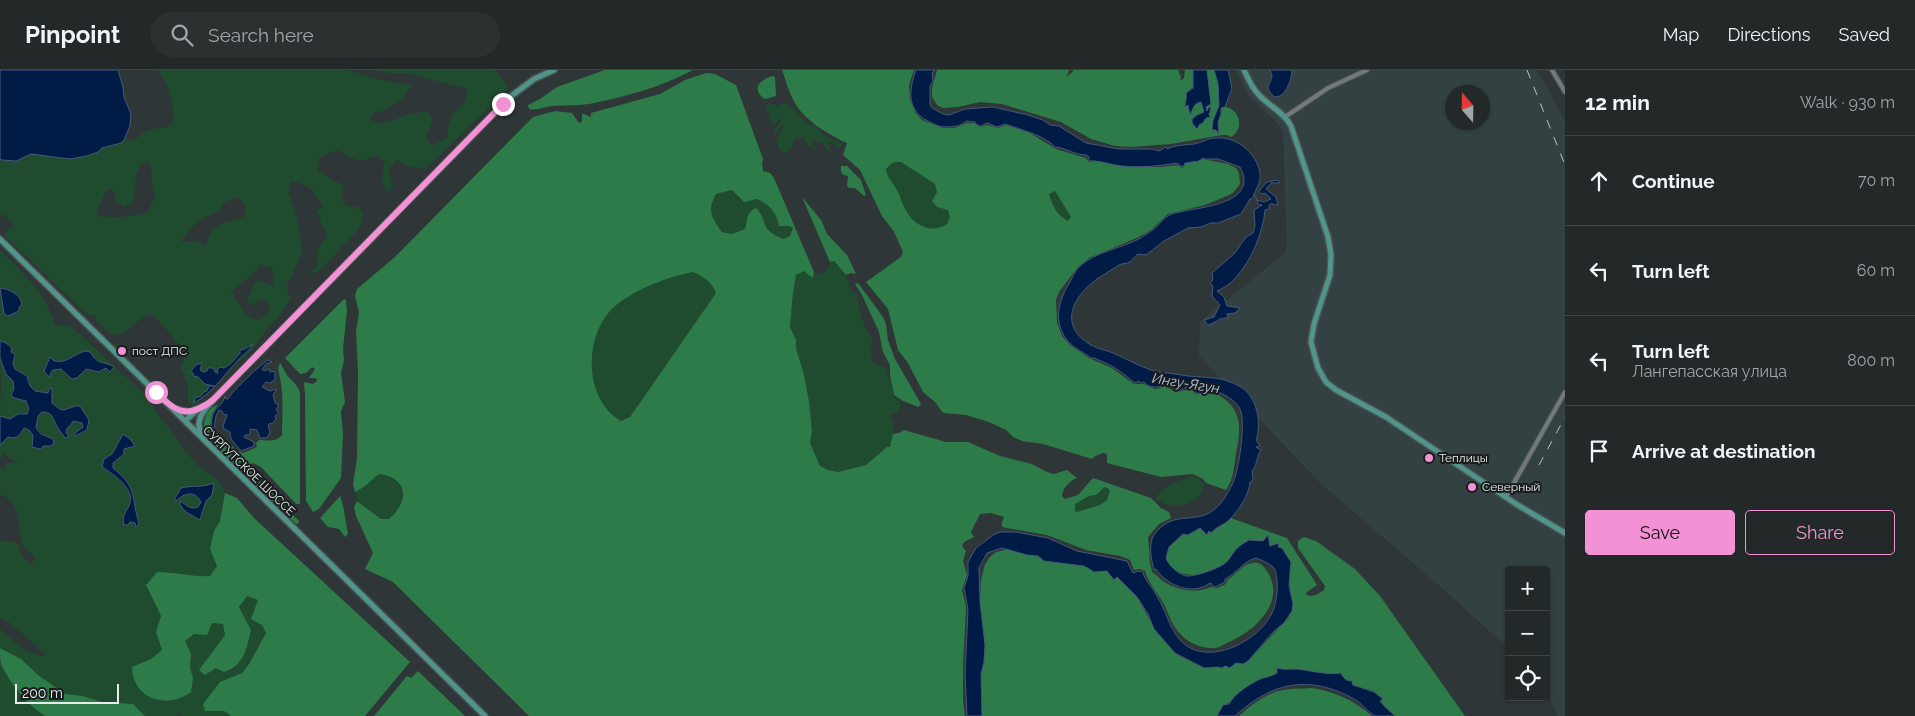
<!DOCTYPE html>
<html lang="en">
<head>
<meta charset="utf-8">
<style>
  body { margin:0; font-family:Raleway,sans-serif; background:#2b3031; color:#f1f3f6 }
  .controls { position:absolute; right:15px; bottom:15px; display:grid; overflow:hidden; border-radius:5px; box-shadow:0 1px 4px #0004 }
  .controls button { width:45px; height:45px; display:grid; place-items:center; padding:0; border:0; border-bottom:1px solid #404446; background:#232829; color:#f1f3f6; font:25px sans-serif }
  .compass { position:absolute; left:1445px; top:15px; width:45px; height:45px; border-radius:50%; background:#232829; box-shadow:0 1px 4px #0004; rotate:340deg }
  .scale { position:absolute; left:15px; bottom:12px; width:104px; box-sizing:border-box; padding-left:5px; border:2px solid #e7ebec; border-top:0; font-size:14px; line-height:18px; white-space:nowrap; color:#e7ebec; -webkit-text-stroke:4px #191c1d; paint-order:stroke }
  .stop { position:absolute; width:15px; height:15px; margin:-11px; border:4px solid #f391d5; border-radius:50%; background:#fff }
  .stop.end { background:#f391d5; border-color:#fff; box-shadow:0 1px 5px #0008 }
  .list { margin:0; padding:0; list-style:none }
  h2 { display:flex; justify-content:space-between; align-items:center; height:65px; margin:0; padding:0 20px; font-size:21px }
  h2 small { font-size:16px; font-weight:400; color:#a3a6a8 }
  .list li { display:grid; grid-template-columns:32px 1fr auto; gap:15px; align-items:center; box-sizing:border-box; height:90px; padding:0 20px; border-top:1px solid #404446 }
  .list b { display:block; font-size:19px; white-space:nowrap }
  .list p { margin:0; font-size:16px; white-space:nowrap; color:#a3a6a8 }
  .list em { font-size:16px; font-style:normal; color:#a3a6a8 }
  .actions { display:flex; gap:10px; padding:15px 20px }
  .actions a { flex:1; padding:11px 0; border:1px solid #f391d5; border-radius:5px; text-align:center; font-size:18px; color:#f391d5 }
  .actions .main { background:#f391d5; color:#111 }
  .icon { flex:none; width:28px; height:28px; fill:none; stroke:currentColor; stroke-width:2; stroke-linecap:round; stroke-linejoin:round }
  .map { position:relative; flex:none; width:1565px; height:646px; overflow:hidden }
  header { display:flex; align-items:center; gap:30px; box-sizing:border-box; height:70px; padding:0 25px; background:#232829; border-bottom:1px solid #404446 }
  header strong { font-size:24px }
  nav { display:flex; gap:28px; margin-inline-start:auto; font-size:18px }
  .search { width:350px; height:45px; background:#2b3031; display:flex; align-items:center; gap:12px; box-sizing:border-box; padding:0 18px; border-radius:28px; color:#a3a6a8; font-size:19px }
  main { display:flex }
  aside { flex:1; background:#232829 }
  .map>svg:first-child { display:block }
  .built { fill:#334143; fill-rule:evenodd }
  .green { fill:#1f4b2e; fill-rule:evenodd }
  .forest { fill:#2c7b49; fill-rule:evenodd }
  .water { fill:#011b47; stroke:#465978 }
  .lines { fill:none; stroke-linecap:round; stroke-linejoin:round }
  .stream { stroke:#465978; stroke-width:1 }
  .minor-casing { stroke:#4d5354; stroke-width:6 }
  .major-casing { stroke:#4d5354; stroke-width:8 }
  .minor { stroke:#71797a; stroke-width:4 }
  .major { stroke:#4f958a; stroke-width:5 }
  .rail { stroke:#bec2c3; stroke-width:1; stroke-dasharray:9 9; stroke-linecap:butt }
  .route { stroke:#f391d5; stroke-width:6 }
  .poi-dot { fill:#f391d5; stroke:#191c1d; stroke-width:2 }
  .labels { text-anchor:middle; stroke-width:4; stroke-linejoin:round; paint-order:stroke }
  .poi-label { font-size:12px; fill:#e7ebec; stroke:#191c1d; text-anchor:start }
  .street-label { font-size:12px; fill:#e7ebec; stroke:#191c1d }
  .water-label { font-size:14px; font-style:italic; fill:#b3c9ed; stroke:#191c1d }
</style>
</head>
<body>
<header>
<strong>Pinpoint</strong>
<div class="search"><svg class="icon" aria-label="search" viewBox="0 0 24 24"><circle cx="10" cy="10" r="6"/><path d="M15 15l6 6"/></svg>Search here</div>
<nav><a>Map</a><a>Directions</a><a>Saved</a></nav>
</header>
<main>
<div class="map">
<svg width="1565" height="646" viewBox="0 0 1565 646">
  <rect width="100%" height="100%" fill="#2f3637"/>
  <path class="built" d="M1236,0H1537L1565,50V646H1557L1546,618V500H1509V579L1441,517L1320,413L1199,286L1200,252L1287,181L1283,61L1274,50L1249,27ZM1452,22H1482V52H1452Z"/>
  <path class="green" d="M157,0H346L390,12L404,13L412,16L404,27L385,40L377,42L372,45L370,50C384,57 394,49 407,45C413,43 421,42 428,41L433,52L425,67L432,75L447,68C447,51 454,42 466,31L467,19L405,3H388L376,0H495L508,16V20L427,97C411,100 410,96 397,90L389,98L393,118L387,122L382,113L384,93L378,86L359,91L337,80L320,87L317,100L333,110L343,115L342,130L347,136L358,137L364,144L359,159L320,200L308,206L318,194V179L327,165L316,141L323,138C314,120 311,115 291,111L288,122L295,140L303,180L288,214L287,220L291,228C281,247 265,259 254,277L206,326L194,335L188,334V314L185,309V305L180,297L186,285L185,281L154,246C140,244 136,256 125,262C121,264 117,265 113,266L95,250L96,245H90L84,242L4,165L14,154L3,144L0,146V89L2,90L16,91L31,84L70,89L98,82L102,78L121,73L124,70L133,71L147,60L167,57L173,52C174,32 170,15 157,0ZM149,91C154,105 149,112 155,125L148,142C135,147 109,149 96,145C98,135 103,129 107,120L113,119L116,131L124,137L133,133L136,105L140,95ZM238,127L245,136V146C226,154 211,151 207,174L203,175C197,168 189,172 181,172C189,156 203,147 219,141L225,132ZM260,195L272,198L274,205L273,216L256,210L247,229L251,235L261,230L268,231L270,241L260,250C240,247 244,235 231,223C241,212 252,207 260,195ZM252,275L222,310L196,332L197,328L214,316L197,306L192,300L195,297L203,302L213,298L216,303H219L235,290L243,279Z
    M769,33L779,37L782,33C792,35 800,45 805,53L816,56L824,65L843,75L839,78L832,73L827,72L828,76L833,81C826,81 825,77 822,72L812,71L811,74L816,78L814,79L807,76L804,67L794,70L792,77L784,83L779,79L776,71L783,59V54L776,63L773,61L782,50L779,49L775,54L769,49V44L766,40L765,35Z
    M895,92H901L935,114L937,122L933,128L940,138L945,137L948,140L950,147L947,154C932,164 915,156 907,142C902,134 900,125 895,117C891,110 887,107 886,100L891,94Z
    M732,120L741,130C745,130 752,128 757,129C770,131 777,145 779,156H790L793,159L790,166L783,169C777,166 770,163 766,157C763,150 762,143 756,138C745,143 747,150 745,159L732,164L722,162C711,147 707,141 716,124Z
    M1055,121L1072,147L1068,151C1057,144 1053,137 1049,124Z
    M0,180C22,202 47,224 55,255L71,256L142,322L194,392L220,413L225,423L220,451L214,461L217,496L210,506H187L170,502L152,529L161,546L156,562L162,580L151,589L133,597L161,631L185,626L193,609L190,598L191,584L184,571L212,553L223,554L225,565L208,587L216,598L224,602C244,596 247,578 251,560L239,537L246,525L258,530L262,555L266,562L249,594L242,603L220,612L205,641H224L231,646H182L179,644L176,646H145L133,634L102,632L83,626L65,624L38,605L21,589L0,578V559L21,578L42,586L45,584L9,552L0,548V470L10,472L15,471C22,479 20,490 32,494L35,488C31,482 25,479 22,473C15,453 25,436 0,424V398L4,399L6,393H18L3,383L0,389V375L8,367L20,366L24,358L29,360L33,365L31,372L47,365C35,362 33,350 42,342C55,342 54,354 62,363L66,362L67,358L71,355L72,351L82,353L83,357L74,363L80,364C82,363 85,362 87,360C95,352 81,341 77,336L71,338L61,340L52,333V324L49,319L48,323L35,321L30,316L29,309C18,301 11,300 15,285L10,282L6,273L0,271V220L3,229L4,244L11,221L0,218ZM77,284L101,294L112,295L110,302L106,298L95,301L86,299L79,306L70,308L68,304L60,299L53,300L50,304V307L47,295L50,288C59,295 69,291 77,284ZM117,373L134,377L124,379L118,390L113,393V398C134,414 132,432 139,454L136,457L124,443C126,440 129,436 131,433C135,420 115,403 104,399V389L112,384ZM213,413L212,425L206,431L200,450L188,442L184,433C188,438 191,439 198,437L201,431L199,427L190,423L174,430L181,418C192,415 202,418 213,413Z
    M834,191C840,201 850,207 850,219L857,224L860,243L867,262L873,270C870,278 870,285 874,293L886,298L896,329L901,335L898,342L889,345C896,353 893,367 890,378L887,377L866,395L838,402L828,400L820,396L810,373L812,361L809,331L804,305L796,278V270L790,257L793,223L796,205L805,200L813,207L814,202L821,205L827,200L830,192Z
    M693,202C704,207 712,212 716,223L630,347L621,351C583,329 583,264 615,236C636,218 667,207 693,202Z
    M0,288L6,304L13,311L21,330L26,331L28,334L27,344L14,346L10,350L0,346L1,310Z
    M379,404C420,410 397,455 381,449C377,448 373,442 369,439C360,432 358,435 355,422C365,418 371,410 379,404Z
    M1193,406L1200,409L1204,414C1203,418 1203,422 1200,425C1190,437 1168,439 1157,429V426L1163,419L1173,413Z
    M1105,417L1110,420L1107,430L1100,435L1077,442L1075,441V434L1089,426L1096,425Z
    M0,592C13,612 25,632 45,646H0Z"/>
  <path class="forest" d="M605,0H693C663,16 628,26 594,33C581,36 566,35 552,36C544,37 536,41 529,39L528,35L540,29L557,17Z
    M782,0H914L909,15L910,29L915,42L922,50L943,58H954L967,53H974L980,57L987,55L998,58L1006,55L1030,63L1056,79L1086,88L1089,92L1095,91L1131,97H1161L1177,95L1183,98L1186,93L1203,89L1228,94L1236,98L1239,103L1240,114L1233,123L1227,126L1205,135L1168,144L1151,160L1139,167L1089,188L1078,197L1059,222L1056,230L1057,253L1062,266L1070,275L1089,288L1112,298L1134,314H1144L1155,319L1166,316L1175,322L1193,319L1194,323C1203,326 1213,321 1220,326C1243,340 1241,360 1236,383C1234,397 1234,408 1226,420L1206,413L1203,409L1193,404L1161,407L1107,393V384L1103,383L1095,386L1092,389L1043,374L1022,371L1013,367L1006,360L989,352L966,345L943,343L935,332L923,322L908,293L898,280L888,239L866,212L901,187L903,182L894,162L882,146L860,100L843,85L847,73C829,65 804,50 795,33C789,23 786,11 782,0ZM895,92H901L935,114L937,122L932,131L937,137L948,140L950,147L947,154C932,164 915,156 907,142C902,134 900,124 895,117C891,110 887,107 886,99L891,94ZM1055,121L1071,147L1068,151C1057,145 1053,137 1049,124Z
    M937,0H1069L1067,7L1074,0H1178L1181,7L1180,11L1184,8L1185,0H1193V18L1189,20L1188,40H1193L1194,35L1201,32L1204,42L1197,45L1200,53C1207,51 1209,44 1209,38L1208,42L1206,37L1209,31L1207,0H1214C1218,12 1220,23 1219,35C1219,48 1206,50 1219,63L1218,52L1221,44V37C1239,35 1246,58 1231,67L1227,65H1222L1171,74L1131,77L1115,76L1091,69L1061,52L1002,34L980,32L958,37L943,38L937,35L932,27V18Z
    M706,3L715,4L736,15L763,89L762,94L763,101L770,103L774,108L814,202L813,208L807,204L805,201L796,205L793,223L790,257L796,270V278L804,305L809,331L812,361L810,373L820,396L828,400L838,402L866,395L887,377H890L893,364L899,363L904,360L946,372H968L1000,386L1032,394L1047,402L1054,404L1067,400L1077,408C1069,411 1063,418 1062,426L1065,429L1078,425L1093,408L1151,428L1161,438L1169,442L1171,448L1159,454L1148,467L1150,492L1152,502C1157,505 1160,509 1164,512C1177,520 1197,524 1211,517L1217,518L1226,514L1227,510C1236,505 1241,495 1252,493C1259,491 1263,495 1267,501C1287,532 1255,561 1229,572C1223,575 1218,579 1211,578C1188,577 1174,561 1167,541C1162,527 1149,516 1145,501L1140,499L1134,500L1130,490L1120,486L1086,480L1047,465L1007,458L1002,457V452L1004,447L991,443L980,444L971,462L974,467L964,472L962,476L966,481L963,491L967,505L962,520L966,537L963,597V630L965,646H529L393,512L365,499L373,483L356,446L354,437L357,431L381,449H389C409,432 409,408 379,404C371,410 365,418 355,422L353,414L357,388L358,301L356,262L359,242L355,226L357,219L395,187L533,47L555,41L572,43L579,53L582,52V44H584L591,47V43L660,24L685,10ZM732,120L744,132L757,129C770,135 776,142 779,156H789L793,158L790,166L783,169C777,166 770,163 766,157C763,150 762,143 756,138C745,143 748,150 745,159L732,164L722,162C711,147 707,140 716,124ZM693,202C704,207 712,212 716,223L630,347L621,351C583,329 583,264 615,236C636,219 667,207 693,202ZM1105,417L1110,420L1107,430L1100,435L1077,442L1075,441V434L1089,426L1096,425Z
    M772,6L775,7L776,26L766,29L763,28C751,17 761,10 772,6Z
    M841,96H847L861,110L866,125L864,126L855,118H849L847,116L848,106C842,105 840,103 841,96Z
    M802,127L821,150L827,164L847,185L856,204L851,203L846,205L834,191L830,192Z
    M858,213L883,247L886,254L888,270L895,289L921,334L918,337L903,331L894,325L890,305V295L883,282L879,262L862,225L855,214Z
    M344,229L346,230L347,241L343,279L344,290L341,303L345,332L341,341L343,365L341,408L319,439L313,442L306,431L305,325L304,312L313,314L317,311L316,308H309L315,299L312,297L306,303L300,304L285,288Z
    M280,293C283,297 284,300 287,305C292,312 295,311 300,322V434H296L261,397L253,393L249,396L252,403L299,451V453L296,454L216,376L204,357C203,348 209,337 218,335L212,344L210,358L238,381L243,383L257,377L256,373L259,370C267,370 275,373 282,365C282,347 284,326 280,308C279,302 277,299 280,293Z
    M225,423L237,428L255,449L410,592L365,646H231L224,641H205L203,634L220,612L242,603L249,594L266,563L262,555L251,549L258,530L247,526L239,537L251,560C247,578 244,596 224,602L216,598L205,605L199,600L225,565L223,554L212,553L207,565L194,564L185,571L191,584L190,598L193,608L191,622C168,640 132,629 132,597L151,589L162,580L156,562L161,546L146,515L157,502C175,502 191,507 210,506L217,496L210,479L214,461L220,451Z
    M340,426C344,435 346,454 348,464L345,467L339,459L328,457L320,448Z
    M1231,448L1287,468L1317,515L1306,523L1307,525C1314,527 1318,524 1324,520L1325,516L1298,478V471L1304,467L1316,471L1355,499L1366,511L1380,526L1465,646H1395C1390,640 1384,637 1380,631L1383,630C1380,627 1377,623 1373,621C1362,616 1346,617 1341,603C1326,605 1313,601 1297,599C1290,599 1284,600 1277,598V603C1268,609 1257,610 1248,616C1239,621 1233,633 1223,635L1217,646H982L981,604L984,592V567L980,532L981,510L985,494L990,487L996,482L1009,479L1027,485L1038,486L1060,493L1084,496L1094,502L1107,501L1114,510L1117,506L1137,527L1157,563L1179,586L1204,598L1236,593L1243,594L1248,591L1289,547L1290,506L1282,478L1274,474L1270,477L1268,466L1263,471L1234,482C1224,504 1175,517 1166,488L1169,477L1183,464L1188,465L1200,458L1202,461H1213Z
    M0,578L21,589L38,605L65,624L83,626L102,632L133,634L145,646H45C27,634 10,614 1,594C0,589 0,583 0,578Z
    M418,601L465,646H374L407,606L411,608Z
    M1312,618C1334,621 1355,631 1372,646H1239C1252,634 1266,623 1283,620C1293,618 1302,619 1312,618Z"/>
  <path class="water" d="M0,0H118L123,17L124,27L131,44L130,56L124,70L121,73L102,78L98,82L87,86L70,89L31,84L16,91L2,90L0,89Z
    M916,0H935L932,3L933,11L930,16V35L932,38L943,44L949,45L965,39L993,37L1028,45L1043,50L1050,55L1059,56L1086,73L1119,79H1152L1159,81L1165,77L1167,79C1175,75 1185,75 1194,74C1201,73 1208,68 1216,68C1236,66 1257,83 1260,103C1262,112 1255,119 1253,128L1250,129L1241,144L1218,153H1211L1201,157L1188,158L1164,171L1146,185L1138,184C1135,186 1133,189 1130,192C1127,194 1122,193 1119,195C1112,200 1104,204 1097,209C1072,227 1058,256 1091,275C1098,279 1106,280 1113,283C1127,289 1151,303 1166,303C1172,303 1180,305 1188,306C1208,308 1221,306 1239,316C1257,325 1262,353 1256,370L1260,376L1256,377L1261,380C1256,387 1258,394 1252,401L1253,410L1250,412C1250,423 1238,442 1229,450C1224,455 1217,456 1211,463L1209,461L1207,465L1200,458L1188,465L1183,464L1169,477L1166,488C1168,495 1178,504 1186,506C1194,507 1217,499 1224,494C1229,491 1230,487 1234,482C1237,477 1244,473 1249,470L1263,471L1268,465L1270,476L1279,473L1278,477L1282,478L1291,492L1289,515L1293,534L1292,541L1284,553L1273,562L1248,591L1243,594L1236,593L1230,598L1225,596L1222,598L1218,597L1204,598L1175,583L1154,559L1148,544L1137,527L1117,507L1114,510L1107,501L1094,502L1084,496L1044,491L1038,486L1027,485L1002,478L987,483L979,498L980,532L985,575L984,592L981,604L982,646H967L965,604L968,540L964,518L968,506V492L976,478L993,465L1000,462H1016L1048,468L1077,481L1127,491L1133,503L1138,501L1143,502C1145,511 1150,514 1154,521C1158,528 1162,535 1165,542C1170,554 1175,568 1187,576C1214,594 1258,570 1271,545C1276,535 1278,522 1277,511C1276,506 1277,501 1273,497C1269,493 1261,490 1256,488C1242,492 1236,504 1225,509V512L1215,517L1210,513C1193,526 1167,516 1156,499L1154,500C1151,488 1147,471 1157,461C1176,440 1196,455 1215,439C1223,432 1230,420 1234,410C1239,398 1246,351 1240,339C1236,330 1222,323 1213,320L1209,324L1195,323L1196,320L1194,316L1191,319L1187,316C1177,325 1173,316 1163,314L1162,316C1155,318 1148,317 1144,312L1141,313L1138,311L1135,313C1128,308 1122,302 1115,298C1110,294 1100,291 1094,288H1091C1084,282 1073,278 1067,270C1053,252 1058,231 1070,212C1073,206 1076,200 1080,196C1096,182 1121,178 1139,169C1144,166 1150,162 1155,158C1161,153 1164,147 1172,144C1194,137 1261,136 1240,97L1218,89H1205L1203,88L1199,91L1185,93L1183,97L1177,93C1159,96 1141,98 1122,96C1111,95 1099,90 1089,91V87L1086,85C1075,85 1066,78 1055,77C1046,66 1019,59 1005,54L997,57L987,53L981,56L977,55L975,52L966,51C960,57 955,56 948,57C940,57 938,56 930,52C907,42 908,21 916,0Z
    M1193,0H1207L1211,34L1206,37L1207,41L1209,37L1211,38L1209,45L1211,47L1206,48L1202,54H1200L1197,59L1192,53V49L1197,45L1204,42L1201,32C1193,33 1194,38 1190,45L1188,35L1185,37C1185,32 1187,28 1186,23L1193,18Z
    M1214,0H1228L1232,18L1225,37L1221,38V44L1218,52L1219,64L1216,60H1212L1213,50L1219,36L1218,13Z
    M1270,0H1292C1292,8 1287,22 1280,26L1274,27C1264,16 1270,17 1272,6Z
    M1278,110L1280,113H1271L1266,119L1276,127L1278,135H1274L1272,133L1269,135V139L1265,140C1263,166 1244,211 1217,221L1224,227L1227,236L1240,238L1235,243L1227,244L1228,248C1219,247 1216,253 1208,255L1204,250L1214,247L1220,235L1212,226L1213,216L1210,213L1213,210L1212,203L1235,183L1246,167L1253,163L1255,156L1254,140L1262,135L1258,134L1257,130L1264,132L1271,129L1265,123L1261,124L1259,121L1267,112Z
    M0,218C9,219 21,224 22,235L19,237V241L8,246L4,244Z
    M0,271L6,273L12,278L11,282L15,284L13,293L15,299L27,306L30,316L35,321L48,323L49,319L52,318V333L61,340C68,340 74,335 80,336L89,350L87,360L75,366L74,364L83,357L82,353L73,351L71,355L67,358L66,362L69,367L65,368C63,364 60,362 58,358C52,350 55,342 42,342L38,346L36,358L41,364L53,369L54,373L51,376H44L40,379L32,377L33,365L29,360L24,358C20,365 17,370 8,367L0,375V346L10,349L18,344H27L29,339L26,331L14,328L11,325L14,319L13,311L6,304L0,288Z
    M253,274C250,280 245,283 240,288C225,304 213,322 194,333L195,328L201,326L204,322L207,321L209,316H214L205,314L197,306L194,307L193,303L190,302L196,295L202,293L200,300L203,302L207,301L208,298H213L216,303H218L217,300L220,297L224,298C230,295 236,290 238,284H240V280L245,279Z
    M86,281L90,282C99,296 102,290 114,297L110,302L106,298L99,302L86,299L77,308L72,309L61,299L53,300L50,304V308L44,301L50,287L54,291C68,294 74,283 86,281Z
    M269,290L272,292L266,294L262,299L264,301L269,299L270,302L275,301V310L270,313L266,312L262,317L270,321L276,319V321L273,324L275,333L279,335L276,340L279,343L275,346L276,349L272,354L270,353L268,355L270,362L267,368H260L257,360L250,359V365H245L244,367L254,372V376L241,381C236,374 230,371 230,362L224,359L223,356L227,345L223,344L222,341L219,340L216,346L214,358L211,357C212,353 211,349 213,344C216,337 223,335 225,326L226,329H228C232,321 264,291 269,290Z
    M123,364L131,370L135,376L124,379V384L113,393V398C138,418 131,427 139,454L136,457L135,453L130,452L128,455H124C121,445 127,442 130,433C135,419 112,403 102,397L104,389L112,384Z
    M214,413L212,425L206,431L200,450L186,442L180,435V431C187,435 189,440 198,437L201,432C195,420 184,423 176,431L174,430L181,418C192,415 202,418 214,413Z
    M1277,598C1284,600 1290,599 1297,599C1313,601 1326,605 1341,603C1343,608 1346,611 1352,611L1353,615L1374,622L1383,629L1380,631C1384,637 1390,641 1395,646C1390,646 1381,646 1376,646C1368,643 1362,633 1354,629C1309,604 1272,612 1235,646H1217L1223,635L1229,634C1235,623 1249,615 1258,610C1264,607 1271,607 1277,603Z"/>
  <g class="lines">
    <path class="stream" d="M1254,124L1257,130"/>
    <defs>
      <path id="minor" d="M1552,0L1565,22
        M1285,47L1328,18L1367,0
        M1506,427L1565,322"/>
      <path id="major" d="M1244,0C1248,9 1252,18 1259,25C1269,36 1284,42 1291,56L1328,167L1331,185L1330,205L1314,254L1311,272L1318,298L1326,312L1336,320L1386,347L1516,434L1565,463
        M0,169L485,646
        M175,339L189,342L207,335
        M185,351L196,341
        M203,367C193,352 203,341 213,330L510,27L534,9L554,0"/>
    </defs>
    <use href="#minor" class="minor-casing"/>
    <use href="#major" class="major-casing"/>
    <use href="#minor" class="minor"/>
    <use href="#major" class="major"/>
    <path class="rail" d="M1527,0L1565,95
      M1539,395L1565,347"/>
  </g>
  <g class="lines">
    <path class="route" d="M156,322C176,343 188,349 213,330L503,34"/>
  </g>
  <g class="poi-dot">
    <circle cx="122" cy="281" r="5"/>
    <circle cx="1429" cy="388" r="5"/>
    <circle cx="1472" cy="417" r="5"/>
  </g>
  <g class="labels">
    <g class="poi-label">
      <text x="132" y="285">пост ДПС</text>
      <text x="1439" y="392">Теплицы</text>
      <text x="1482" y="421">Северный</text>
    </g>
    <g class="street-label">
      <text transform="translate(249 401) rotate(44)" y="4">СУРГУТСКОЕ ШОССЕ</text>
    </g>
    <g class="water-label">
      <text transform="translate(1186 313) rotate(9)" y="5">Ингу-Ягун</text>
    </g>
  </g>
</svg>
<div class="controls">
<button>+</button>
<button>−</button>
<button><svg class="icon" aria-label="locate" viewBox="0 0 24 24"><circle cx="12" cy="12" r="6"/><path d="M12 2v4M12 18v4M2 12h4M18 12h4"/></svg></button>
</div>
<svg class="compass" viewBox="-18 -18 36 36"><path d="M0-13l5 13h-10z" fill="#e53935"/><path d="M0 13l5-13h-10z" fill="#a3a6a8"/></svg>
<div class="scale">200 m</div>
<div class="stop" style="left:156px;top:322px"></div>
<div class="stop end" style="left:503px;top:34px"></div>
</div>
<aside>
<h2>12 min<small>Walk · 930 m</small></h2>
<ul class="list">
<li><svg class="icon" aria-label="ahead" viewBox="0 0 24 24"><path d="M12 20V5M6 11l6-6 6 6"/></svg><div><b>Continue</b></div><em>70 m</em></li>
<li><svg class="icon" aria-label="left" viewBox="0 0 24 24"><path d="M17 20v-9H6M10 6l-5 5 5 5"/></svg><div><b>Turn left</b></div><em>60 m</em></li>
<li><svg class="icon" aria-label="left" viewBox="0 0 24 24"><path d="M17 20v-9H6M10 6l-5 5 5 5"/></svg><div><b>Turn left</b><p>Лангепасская улица</p></div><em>800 m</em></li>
<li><svg class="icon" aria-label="arrive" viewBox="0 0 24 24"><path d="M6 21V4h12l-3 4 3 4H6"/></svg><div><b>Arrive at destination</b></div></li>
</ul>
<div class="actions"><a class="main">Save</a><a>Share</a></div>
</aside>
</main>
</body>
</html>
